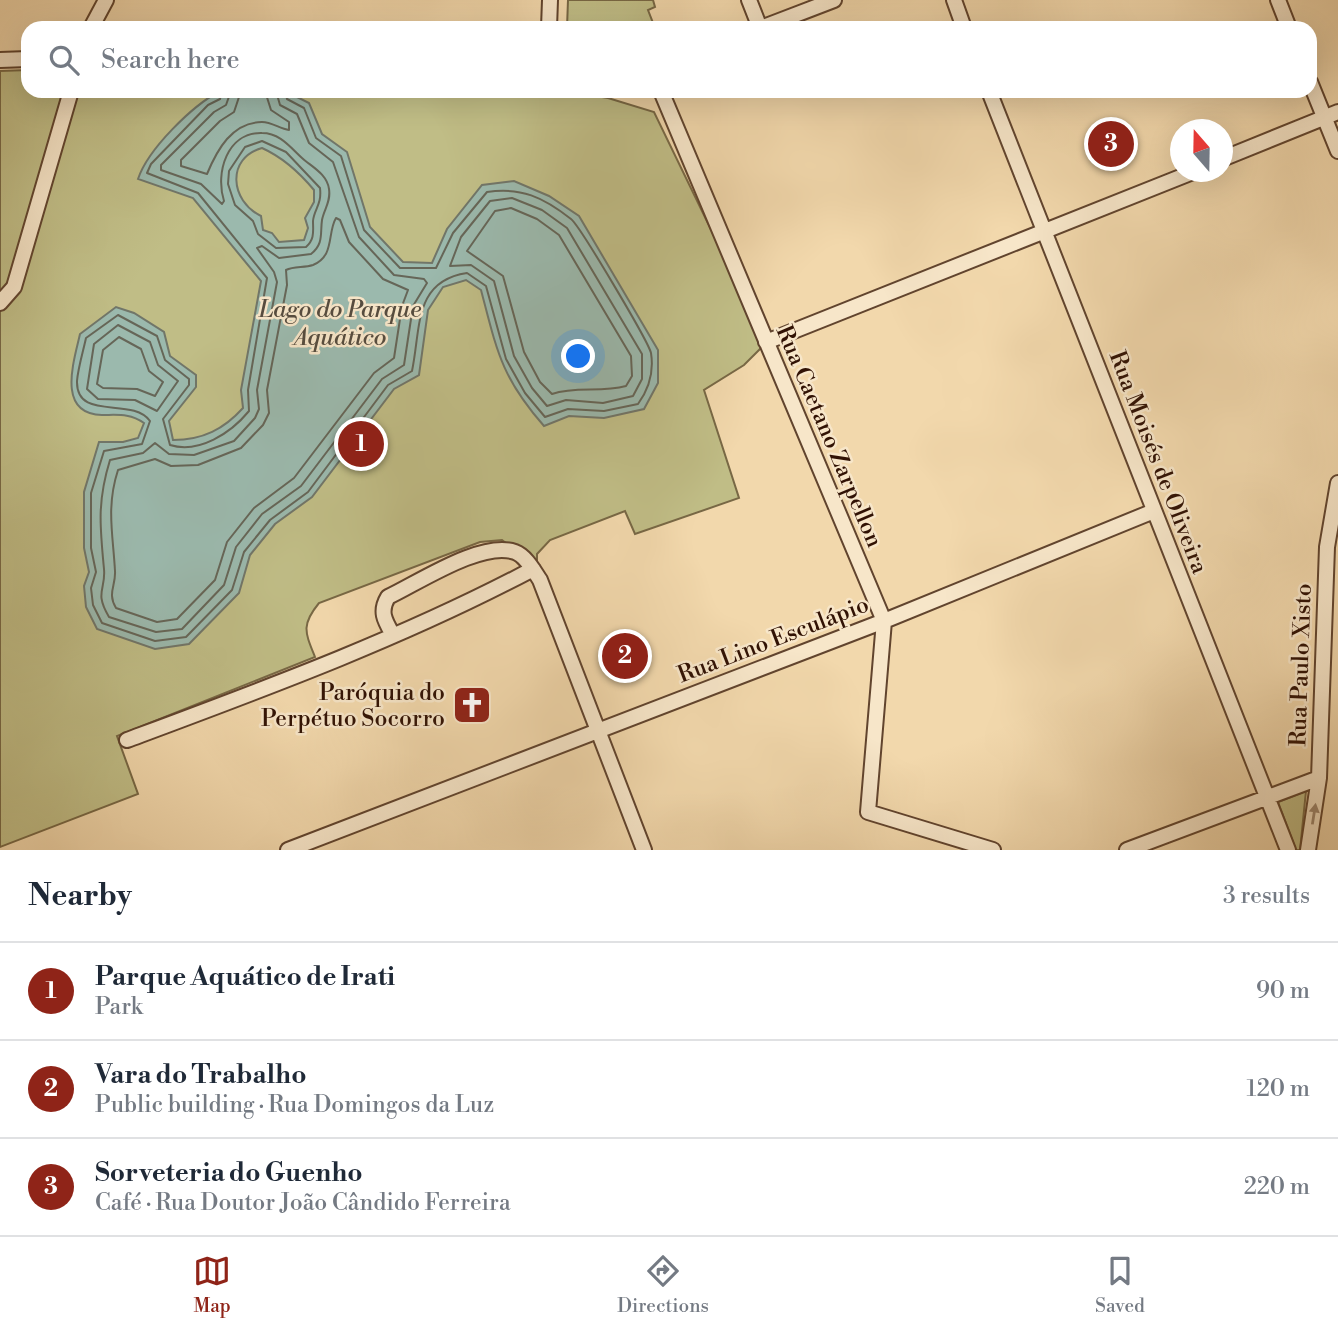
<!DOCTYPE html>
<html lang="en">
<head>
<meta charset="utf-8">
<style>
  body { margin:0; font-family:"Libre Bodoni",serif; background:#f6f6f7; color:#1f2937 }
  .compass { position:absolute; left:1170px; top:119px; width:63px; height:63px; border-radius:50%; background:#fff; box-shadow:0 7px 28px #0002; rotate:340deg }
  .you { position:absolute; left:579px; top:357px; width:24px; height:24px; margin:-18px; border:5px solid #fff; border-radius:50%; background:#1a73e8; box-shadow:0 0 0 10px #1a73e833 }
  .badge { display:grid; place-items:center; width:46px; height:46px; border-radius:50%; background:#8f2418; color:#fff; font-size:23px; font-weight:700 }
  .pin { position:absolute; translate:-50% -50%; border:4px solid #fff; box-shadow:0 2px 7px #0006 }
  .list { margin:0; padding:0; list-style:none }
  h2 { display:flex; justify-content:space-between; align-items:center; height:91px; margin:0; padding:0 28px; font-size:30px }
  h2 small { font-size:23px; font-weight:400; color:#747a83 }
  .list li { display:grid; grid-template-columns:46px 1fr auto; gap:21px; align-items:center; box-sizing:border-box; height:98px; padding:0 28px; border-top:2px solid #e0e1e3 }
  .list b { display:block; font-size:26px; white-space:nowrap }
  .list p { margin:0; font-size:23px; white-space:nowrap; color:#747a83 }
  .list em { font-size:23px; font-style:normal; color:#747a83 }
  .icon { flex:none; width:38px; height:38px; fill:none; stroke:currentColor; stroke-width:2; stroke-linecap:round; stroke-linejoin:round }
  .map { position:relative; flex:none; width:1338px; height:850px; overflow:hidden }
  .search { position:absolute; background:#fff; box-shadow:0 7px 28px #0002; left:21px; right:21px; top:21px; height:77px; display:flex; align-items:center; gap:18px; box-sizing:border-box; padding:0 24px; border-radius:21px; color:#747a83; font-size:26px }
  .sheet { height:385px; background:#fff }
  nav { display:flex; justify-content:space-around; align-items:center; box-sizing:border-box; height:98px; border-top:2px solid #e0e1e3; background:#fff; font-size:19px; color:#747a83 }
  nav a { display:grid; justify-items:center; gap:4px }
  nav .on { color:#8f2418 }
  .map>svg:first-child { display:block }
  .green { fill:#c0bd86; stroke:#786845; stroke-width:2 }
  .water { fill:#9bb9ad; stroke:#717669; stroke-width:2; fill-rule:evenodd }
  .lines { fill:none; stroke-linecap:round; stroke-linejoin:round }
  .shore { stroke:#666658; stroke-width:2 }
  .street-casing { stroke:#61442e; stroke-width:18 }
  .street { stroke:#f7e6c9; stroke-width:14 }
  .oneway { fill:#9e8770 }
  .labels { text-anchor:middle; stroke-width:5; stroke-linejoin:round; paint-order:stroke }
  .street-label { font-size:23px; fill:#311204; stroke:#f7e6c9 }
  .poi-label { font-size:23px; fill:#311204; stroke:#f7e6c9; text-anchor:end }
  .water-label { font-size:24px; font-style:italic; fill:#564c3f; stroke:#f7e6c9 }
</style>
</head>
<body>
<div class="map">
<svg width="1338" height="850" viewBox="0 0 1338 850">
  <rect width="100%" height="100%" fill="#f2d8ac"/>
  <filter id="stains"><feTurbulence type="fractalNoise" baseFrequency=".00286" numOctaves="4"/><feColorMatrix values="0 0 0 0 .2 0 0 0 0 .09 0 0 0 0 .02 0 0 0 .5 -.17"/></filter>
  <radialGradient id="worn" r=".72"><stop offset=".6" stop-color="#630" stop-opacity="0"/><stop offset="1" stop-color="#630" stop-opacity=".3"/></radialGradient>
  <path class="green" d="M568,0H653L655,7L648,10L655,28H567Z
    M28,70V91H566L608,98L654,112L766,343L744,365L704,390L739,498L635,534L625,511L550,540L537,554V577L525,558L502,540L480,542L319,603C301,625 305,632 315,657L117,736L138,794L0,847V71Z
    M1306,791L1300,850H1296L1278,802Z"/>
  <path class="water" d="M220,91L287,92L309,103L322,134L347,152L370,227L403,262L432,263L447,229L482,185L514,181L549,196L579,216L658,350V383L644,409L604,418L569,416L544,426C501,377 497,351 481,290L466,280L443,287L428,310L419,375L394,389L312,497L275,524L250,555L239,593L189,644L155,649L97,629L86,607L84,586L89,572L84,548V492L99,442H123L138,438L144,423C130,413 118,415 102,415C56,414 74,361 80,334L116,307L134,313L164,332L170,356L196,375V387L169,421L173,440C203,440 224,429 243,408L241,390L261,281L193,198L138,179C148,149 192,106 220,91ZM262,148C282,157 299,172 314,190V202L305,218L308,228L304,240L279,242L272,233L263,230L261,216C230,201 226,158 262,148Z"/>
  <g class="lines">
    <path class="shore" d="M222,91L220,99L208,105L151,164L147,173L198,193L267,278L248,390L249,411C231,433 199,454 170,445L163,419L189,385V379L165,360L157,336L118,315L86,338C83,352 78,368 77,381C76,422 132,396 150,421L142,444L104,451L91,493V548L96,572L91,588L93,605L102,623L155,641L186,637L232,590L244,552L270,520L308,492L388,385L412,371C421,329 413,281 467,273L486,286L506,359L525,393L545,417L568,409L604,411L638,404C649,389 654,372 651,353C648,341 580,226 571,219C543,197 521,187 487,192L453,233L436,268H400L364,230L341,156L316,138L304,108L287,99L285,91
      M231,91L226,105L214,112L161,165V170L201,184L222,204L224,201C215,173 227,132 262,133C280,133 290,147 302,158C312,167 327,174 329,189C331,202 324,209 322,220C320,233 324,244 311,254L279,258L262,246L257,248L274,272L277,282L257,390L259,409L255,418L234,441L194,455L169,454L155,443L143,453L110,460C97,502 100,527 104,569C106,590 94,592 109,617L156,632L182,629L224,585L236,547L262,514L301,486L382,379L404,365L413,306L427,283L424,279L394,275L359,237L333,162L309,143L297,114L280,105L276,91
      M241,91L234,112L220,121L181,160V166L207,174C217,150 232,122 262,122C272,122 280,129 289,130V122L271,110L265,91
      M262,141L286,152L320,188C322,205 314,209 313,221C313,231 315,239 306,247L276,248L258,234L253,221L235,205L228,184L229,171L245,147Z
      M512,198L542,210L567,228L642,354V379L633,396L603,403L566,400L547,406L532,388L514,356L494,281L471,265L450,266L461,237L490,201Z
      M511,208L537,219L559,235L631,356L632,376L626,386C601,393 576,386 552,394L540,382L524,352L503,276L467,251L495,211Z
      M336,218L340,220L349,242L383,279L408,290L402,306L394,358L374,373L294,478L254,508L227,542L215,580L177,619L157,622L116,608C107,593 116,586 115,571C113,534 106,507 118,470L155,459L171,466L198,465L241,448L263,425L269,413L267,390L287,285L286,270C294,266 304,268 313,265C335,256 327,233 336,218Z
      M118,325L150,342L158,365L178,381L157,411L135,400L98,399L87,389L94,344Z
      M119,337L141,349L149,371L163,382L155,396L137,389L103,388L97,384L103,350Z"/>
    <defs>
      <path id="street" d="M749,0L760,28
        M954,0L964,28
        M1278,0L1289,28
        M91,28L106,0
        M549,28L550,0
        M761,28L834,0
        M0,60L28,59
        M1310,82L1338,151
        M661,91L884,621L868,812L993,850
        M989,91L1288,850
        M1222,159L1338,112
        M0,303L14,287L71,91
        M766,342L1193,172
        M393,635C385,621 379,612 388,597C418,583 482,540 515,552C526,556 534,571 540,580L644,850
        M127,740C264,689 403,638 533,569
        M288,850L884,621L1154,511
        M1127,850L1319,778
        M1308,850L1319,778L1327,547L1338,483"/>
    </defs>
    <use href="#street" class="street-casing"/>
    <use href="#street" class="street"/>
  </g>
  <defs><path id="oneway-solid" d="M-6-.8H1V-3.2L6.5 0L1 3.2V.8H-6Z" transform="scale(1.75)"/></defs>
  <use class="oneway" href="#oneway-solid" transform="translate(1314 814) rotate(-81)"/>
  <defs>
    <symbol id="church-square" viewBox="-11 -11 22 22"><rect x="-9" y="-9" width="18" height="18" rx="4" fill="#8f2418" stroke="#f7e6c9"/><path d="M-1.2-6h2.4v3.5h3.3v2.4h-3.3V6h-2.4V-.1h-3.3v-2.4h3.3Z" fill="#fff"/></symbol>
  </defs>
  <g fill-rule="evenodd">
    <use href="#church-square" x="450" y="683" width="44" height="44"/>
  </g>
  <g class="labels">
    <g class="street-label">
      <text transform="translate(830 436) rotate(67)" y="8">Rua Caetano Zarpellon</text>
      <text transform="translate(1159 462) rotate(69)" y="8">Rua Moisés de Oliveira</text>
      <text transform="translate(773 639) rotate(-21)" y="8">Rua Lino Esculápio</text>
      <text transform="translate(1300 665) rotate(-88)" y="8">Rua Paulo Xisto</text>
    </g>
    <g class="poi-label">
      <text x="445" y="700">Paróquia do<tspan x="445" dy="26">Perpétuo Socorro</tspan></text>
    </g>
    <g class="water-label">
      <text x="340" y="317">Lago do Parque<tspan x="340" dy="28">Aquático</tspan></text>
    </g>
  </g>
  <rect width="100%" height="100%" filter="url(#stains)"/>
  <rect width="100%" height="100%" fill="url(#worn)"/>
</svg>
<svg class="compass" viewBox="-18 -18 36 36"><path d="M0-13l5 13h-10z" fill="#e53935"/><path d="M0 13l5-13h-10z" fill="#747a83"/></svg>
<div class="you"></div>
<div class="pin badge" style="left:361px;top:444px">1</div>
<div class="pin badge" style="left:625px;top:656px">2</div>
<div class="pin badge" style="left:1111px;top:144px">3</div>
<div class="search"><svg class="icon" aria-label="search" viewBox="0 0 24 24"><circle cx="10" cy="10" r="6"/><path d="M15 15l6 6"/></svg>Search here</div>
</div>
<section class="sheet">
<h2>Nearby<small>3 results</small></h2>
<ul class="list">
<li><span class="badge">1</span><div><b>Parque Aquático de Irati</b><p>Park</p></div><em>90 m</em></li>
<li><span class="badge">2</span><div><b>Vara do Trabalho</b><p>Public building · Rua Domingos da Luz</p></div><em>120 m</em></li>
<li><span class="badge">3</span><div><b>Sorveteria do Guenho</b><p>Café · Rua Doutor João Cândido Ferreira</p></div><em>220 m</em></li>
</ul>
</section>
<nav>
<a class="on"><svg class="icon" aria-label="map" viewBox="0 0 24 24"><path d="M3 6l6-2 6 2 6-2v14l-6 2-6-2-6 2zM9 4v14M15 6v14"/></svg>Map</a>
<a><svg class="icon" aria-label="directions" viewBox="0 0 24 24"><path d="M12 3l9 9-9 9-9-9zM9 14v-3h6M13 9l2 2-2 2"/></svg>Directions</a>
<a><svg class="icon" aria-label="saved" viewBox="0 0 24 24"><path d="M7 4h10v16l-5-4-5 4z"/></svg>Saved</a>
</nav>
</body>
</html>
